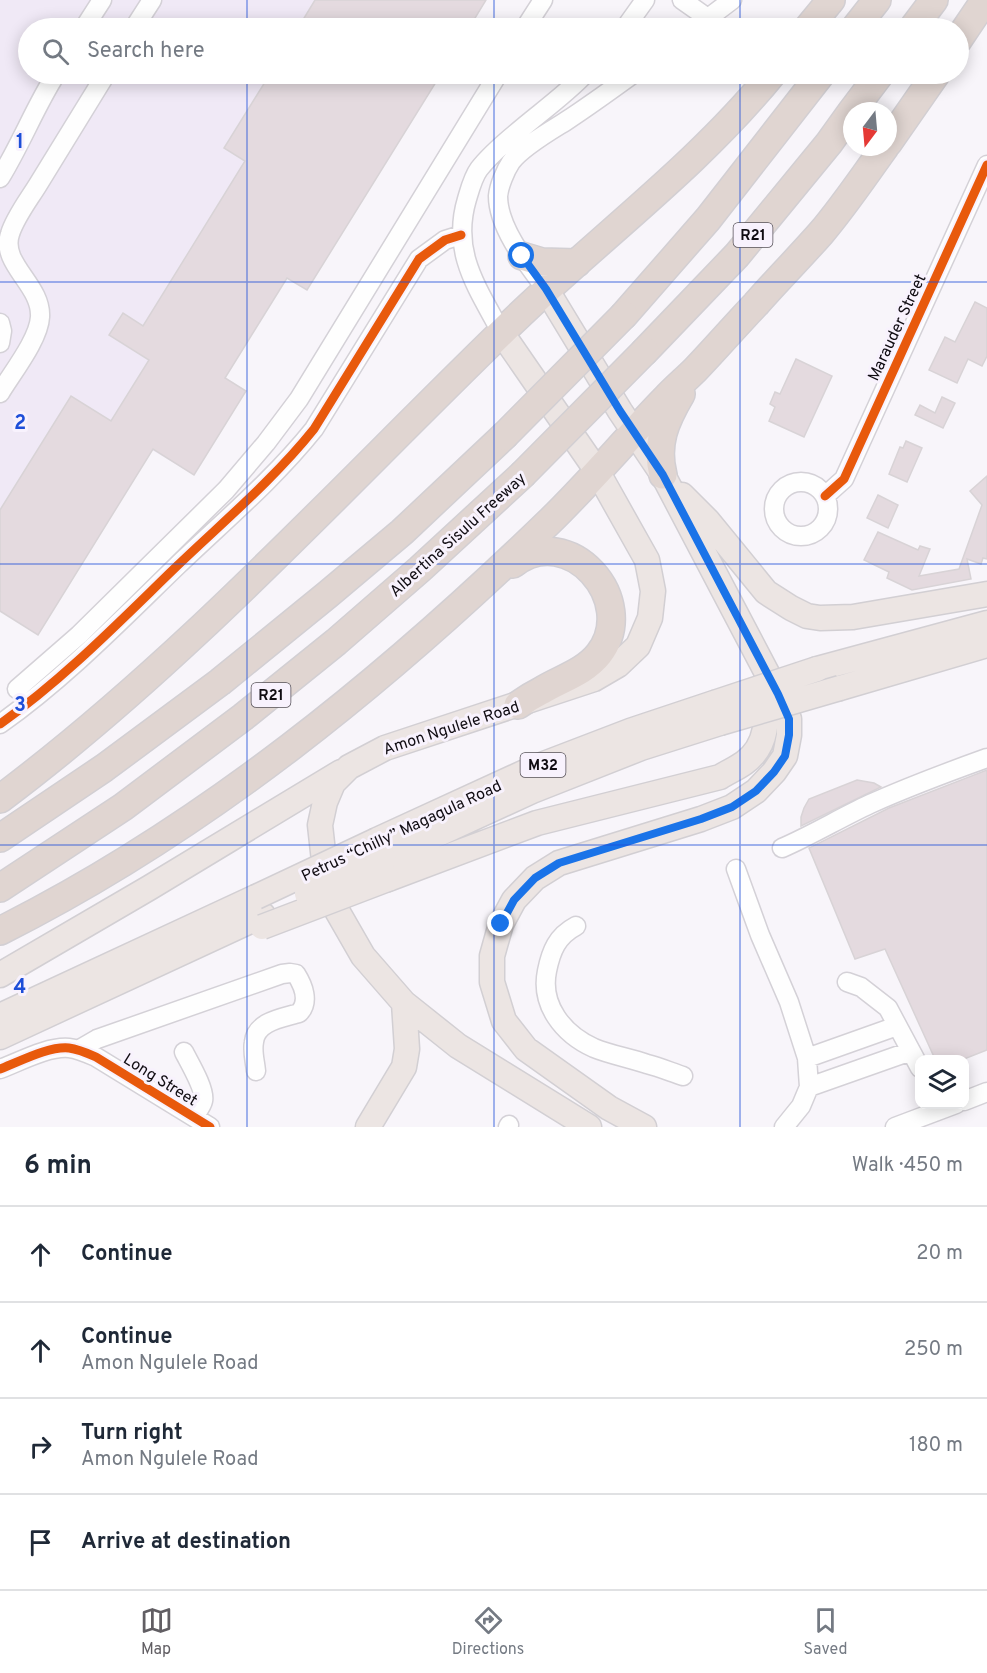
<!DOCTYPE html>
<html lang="en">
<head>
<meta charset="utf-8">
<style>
  body { margin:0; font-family:Overpass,sans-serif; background:#f6f6f7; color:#1f2937 }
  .controls { position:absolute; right:18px; bottom:18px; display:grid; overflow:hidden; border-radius:12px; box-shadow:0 3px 15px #0003 }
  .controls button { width:54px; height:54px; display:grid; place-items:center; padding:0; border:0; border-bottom:2px solid #e0e1e3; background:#fff; color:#1f2937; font:30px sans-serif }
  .compass { position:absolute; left:843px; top:102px; width:54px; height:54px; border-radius:50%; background:#fff; box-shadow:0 3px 15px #0003; rotate:196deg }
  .stop { position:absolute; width:18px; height:18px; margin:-14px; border:4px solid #1a73e8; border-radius:50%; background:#fff }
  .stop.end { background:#1a73e8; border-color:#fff; box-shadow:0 2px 6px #0008 }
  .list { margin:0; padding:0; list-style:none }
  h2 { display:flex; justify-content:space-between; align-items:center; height:78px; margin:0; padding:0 24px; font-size:26px }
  h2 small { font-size:20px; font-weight:400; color:#747a83 }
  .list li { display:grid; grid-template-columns:39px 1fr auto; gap:18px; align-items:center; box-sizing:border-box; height:96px; padding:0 24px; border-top:2px solid #e0e1e3 }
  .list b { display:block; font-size:22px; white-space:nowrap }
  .list p { margin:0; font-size:20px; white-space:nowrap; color:#747a83 }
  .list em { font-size:20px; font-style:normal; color:#747a83 }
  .icon { flex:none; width:33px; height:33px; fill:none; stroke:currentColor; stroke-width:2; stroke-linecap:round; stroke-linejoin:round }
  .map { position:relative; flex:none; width:987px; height:1127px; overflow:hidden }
  .search { position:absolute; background:#fff; box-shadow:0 3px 15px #0003; left:18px; right:18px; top:18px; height:66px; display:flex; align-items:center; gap:15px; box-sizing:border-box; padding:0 21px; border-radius:33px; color:#747a83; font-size:22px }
  .sheet { height:462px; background:#fff }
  nav { display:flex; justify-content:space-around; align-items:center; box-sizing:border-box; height:84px; border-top:2px solid #e0e1e3; background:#fff; font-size:16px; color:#747a83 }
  nav a { display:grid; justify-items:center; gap:3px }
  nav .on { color:#615e63 }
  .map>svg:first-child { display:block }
  .built { fill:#f0e9f6 }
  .building { fill:#e4dadf; stroke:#d8d3d6; stroke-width:1.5 }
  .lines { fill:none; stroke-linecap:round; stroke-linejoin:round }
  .minor-casing { stroke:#d4d1d7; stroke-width:21 }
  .major-casing { stroke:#d2cfd3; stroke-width:27 }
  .highway-casing { stroke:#d2cfd3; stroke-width:30 }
  .minor { stroke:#fefefe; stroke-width:18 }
  .major { stroke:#ece5e3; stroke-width:24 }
  .highway { stroke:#e0d5d1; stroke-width:27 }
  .major-bridge-casing { stroke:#d2cfd3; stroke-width:27; stroke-linecap:butt }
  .highway-bridge-casing { stroke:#d2cfd3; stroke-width:30; stroke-linecap:butt }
  .major-bridge { stroke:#ece5e3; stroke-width:24 }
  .highway-bridge { stroke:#e0d5d1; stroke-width:27 }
  .cycleway-casing { stroke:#f8f2fd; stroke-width:13 }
  .cycleway { stroke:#e8590c; stroke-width:9 }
  .route { stroke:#1a73e8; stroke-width:8 }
  .grid { fill:none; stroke:#1d4ed8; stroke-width:1.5; stroke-opacity:0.55 }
  .labels { text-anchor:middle; stroke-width:6; stroke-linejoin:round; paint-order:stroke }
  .shield { fill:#f8f2fd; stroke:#565158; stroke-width:1.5 }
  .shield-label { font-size:15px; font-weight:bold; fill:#100c12 }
  .street-label { font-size:16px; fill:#100c12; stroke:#f8f2fd }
  .grid-label { font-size:20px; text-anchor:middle; font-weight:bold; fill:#1d4ed8; stroke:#f8f2fd; stroke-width:6; stroke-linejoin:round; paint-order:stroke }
</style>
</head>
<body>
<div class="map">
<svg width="987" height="1127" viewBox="0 0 987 1127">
  <rect width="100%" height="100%" fill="#f8f5fa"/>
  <path class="built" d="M0,0H486L469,28H28V74H441L307,290L287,278L225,377L246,391L194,475L152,450L38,635L0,611Z"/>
  <path class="building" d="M315,0H486L469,28H298Z
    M270,74H441L307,290L287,278L225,378L246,391L194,475L153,449L38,635L0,611V510L71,396L111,421L149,360L109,335L123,313L143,326L245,161L224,148Z
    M975,302L987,308V356L982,366L968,359L957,383L929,370L945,337L955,342Z
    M796,359L832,376L804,437L769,421L775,407L770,404L775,392L780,394Z
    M942,397L955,403L943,428L915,415L920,405L935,413Z
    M906,441L922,448L907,482L889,474L900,447L903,448Z
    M987,476V559L983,558L981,564L967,559L971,579L912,590L887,578L889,572L864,560L878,532L918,550L920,546L930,549L919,576L959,569L982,505L970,491Z
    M878,495L898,505L888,528L867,518Z
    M987,770V1050L964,1059H935L885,949L855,959L809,848L889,808Z
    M857,780L874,783L881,787L801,826V817L804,808L809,799Z"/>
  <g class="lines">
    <defs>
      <path id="minor" d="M682,0L709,19
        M84,28L102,0
        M134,28L152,0
        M525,28L543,0
        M625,28L645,0
        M695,28L732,0
        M0,178C21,144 35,107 56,74
        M546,289C528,265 498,228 498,196C499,186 505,171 511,162C522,147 550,131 566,121C589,106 611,90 633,74
        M0,323L2,331L0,343
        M501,332C477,287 451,252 467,199C470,189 473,177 479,169C489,156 503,144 515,134C538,114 564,96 585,74
        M0,393C12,373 39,339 40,317C42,285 0,264 10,234C15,217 30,198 39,183C62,146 84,110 106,74
        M774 509a27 27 0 1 1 54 0a27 27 0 1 1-54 0Z
        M825,496L844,479L987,165
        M17,689L79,635L226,490L266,443L299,399L498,74
        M0,724C65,678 121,620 178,565C224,521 274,479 314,429L419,259L445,240L461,235
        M782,848C812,835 840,818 870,804C908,787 948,772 987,758
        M736,869L760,935L789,1002L807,1058L809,1087L801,1106L784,1127
        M576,926C557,936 551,951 547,971C540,1005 563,1034 594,1048C611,1055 630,1058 647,1064C659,1067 671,1072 683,1076
        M847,982L861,987L888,1008L920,1068
        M78,1050L97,1039L282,974L290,973L296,974C303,985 310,1002 299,1013C283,1018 256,1021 254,1042C252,1051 255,1061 256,1071
        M184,1052C189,1062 206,1090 203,1101C202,1106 197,1112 194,1117
        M807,1058L897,1026
        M0,1069C19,1062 48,1046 69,1048C78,1049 87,1053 96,1057L210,1127
        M809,1087L911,1051
        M964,1101L987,1092
        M508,1127L509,1125
        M895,1127L956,1104"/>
      <path id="major" d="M546,289L620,411L663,475L778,694L789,719V735L785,756L774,772L756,791L732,807L701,819L559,863L535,878L514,900L501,924L492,956V982L504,1021L526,1049L609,1108L644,1127
        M501,332L597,471L647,560L653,591L650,618L638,646L618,665L594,679L385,748L349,767L333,783L325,802L320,825L324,861L336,909L363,956L404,1003L458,1046L589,1127
        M682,495L708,521L766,592L791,608L807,616L820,618L853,617L987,594
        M817,669L987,623
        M840,688L987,645
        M377,840L536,767L630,731L714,703
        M384,859L532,791L641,748L720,723
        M388,879L537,823L720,777C728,772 737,768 744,763C768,746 769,716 762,691
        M0,975L149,888L341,772
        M0,1016L256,897
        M0,1037L263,915
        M368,1127L404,1067L407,1049L404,1003"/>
      <path id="highway" d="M808,28L831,0
        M855,28L877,0
        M913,28L934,0
        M958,40L985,0
        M852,111L880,74
        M888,143L936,74
        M522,256L542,262L577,263
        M624,315L708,219L821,74
        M645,351L737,255L829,143L852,111
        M663,475C655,444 665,421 681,394
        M513,564C569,520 640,601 599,654C584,673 560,679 541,691C533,695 525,700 518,705
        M0,799C184,661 339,490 503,331C591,244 694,170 772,74
        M0,838L104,768L220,682L327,595L402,532L504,436
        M0,888L123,807L243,717L336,642L420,569L522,475
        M0,931C205,828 386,680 550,521C590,482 626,439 665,399C674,389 685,380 695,370C716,348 735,326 756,304C777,280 800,257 821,233C844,206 864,176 885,147"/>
    </defs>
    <use href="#minor" class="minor-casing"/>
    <use href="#major" class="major-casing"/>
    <use href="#highway" class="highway-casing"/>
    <use href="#minor" class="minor"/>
    <use href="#major" class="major"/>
    <use href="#highway" class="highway"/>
    <defs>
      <path id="major-bridge" d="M714,703L817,669
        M720,723L840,688
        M307,894L384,859
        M256,897L377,840
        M262,927L388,879"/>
      <path id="highway-bridge" d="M504,436L624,315
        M522,475L645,351"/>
    </defs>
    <use href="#major-bridge" class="major-bridge-casing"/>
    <use href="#highway-bridge" class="highway-bridge-casing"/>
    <use href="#major-bridge" class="major-bridge"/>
    <use href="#highway-bridge" class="highway-bridge"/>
    <defs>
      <path id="cycleway" d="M825,496L844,479L987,165
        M0,724C65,678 121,620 178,565C224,521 274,479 314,429L419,259L445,240L461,235
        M0,1069C19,1062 48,1046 69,1048C78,1049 87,1053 96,1057L210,1127"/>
    </defs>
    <use href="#cycleway" class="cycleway-casing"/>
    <use href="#cycleway" class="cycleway"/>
  </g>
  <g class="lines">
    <path class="route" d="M501,924L514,900L535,878L559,863L701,819L732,807L756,791L774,772L785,756L789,735V719L778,694L663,475L620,411L546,289L522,256"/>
  </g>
  <path class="grid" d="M247,0V28M494,0V28M740,0V28M247,74V1127M494,74V1127M740,74V1127M0,282H987M0,564H987M0,845H987"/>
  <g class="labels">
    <g class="shield">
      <rect x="733.5" y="223" width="39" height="24" rx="4.5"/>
      <rect x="251.5" y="683" width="39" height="24" rx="4.5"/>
      <rect x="520.5" y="753" width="45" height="24" rx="4.5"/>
    </g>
    <g class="shield-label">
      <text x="753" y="240">R21</text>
      <text x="271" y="700">R21</text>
      <text x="543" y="770">M32</text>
    </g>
    <g class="street-label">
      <text transform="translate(896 327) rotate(-65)" y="6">Marauder Street</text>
      <text transform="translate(457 534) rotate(-42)" y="6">Albertina Sisulu Freeway</text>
      <text transform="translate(451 727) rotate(-18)" y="6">Amon Ngulele Road</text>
      <text transform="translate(401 830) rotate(-25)" y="6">Petrus “Chilly” Magagula Road</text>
      <text transform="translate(161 1079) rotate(32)" y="6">Long Street</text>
    </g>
  </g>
  <g class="grid-label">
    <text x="20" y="148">1</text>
    <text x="20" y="429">2</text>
    <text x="20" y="711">3</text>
    <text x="20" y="993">4</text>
  </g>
</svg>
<div class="controls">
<button><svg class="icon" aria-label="layers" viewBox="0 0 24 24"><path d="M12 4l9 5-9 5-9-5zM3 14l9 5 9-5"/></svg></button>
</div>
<svg class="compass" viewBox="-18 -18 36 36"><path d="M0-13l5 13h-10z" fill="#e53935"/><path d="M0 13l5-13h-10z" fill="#747a83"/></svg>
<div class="stop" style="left:522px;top:256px"></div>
<div class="stop end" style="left:501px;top:924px"></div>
<div class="search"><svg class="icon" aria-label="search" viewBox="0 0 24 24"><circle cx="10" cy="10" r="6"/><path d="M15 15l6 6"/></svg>Search here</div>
</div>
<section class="sheet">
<h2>6 min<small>Walk · 450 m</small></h2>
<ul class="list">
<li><svg class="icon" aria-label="ahead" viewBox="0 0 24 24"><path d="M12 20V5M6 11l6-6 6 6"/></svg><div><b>Continue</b></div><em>20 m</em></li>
<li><svg class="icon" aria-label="ahead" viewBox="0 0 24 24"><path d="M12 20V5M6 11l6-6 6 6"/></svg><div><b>Continue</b><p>Amon Ngulele Road</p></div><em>250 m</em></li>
<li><svg class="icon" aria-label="right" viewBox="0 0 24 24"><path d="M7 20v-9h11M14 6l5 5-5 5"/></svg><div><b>Turn right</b><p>Amon Ngulele Road</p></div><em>180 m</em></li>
<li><svg class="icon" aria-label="arrive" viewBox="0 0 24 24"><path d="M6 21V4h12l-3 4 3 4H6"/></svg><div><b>Arrive at destination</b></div></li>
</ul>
</section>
<nav>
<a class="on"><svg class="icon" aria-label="map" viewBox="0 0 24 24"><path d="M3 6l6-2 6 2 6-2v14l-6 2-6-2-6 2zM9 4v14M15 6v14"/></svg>Map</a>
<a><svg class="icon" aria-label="directions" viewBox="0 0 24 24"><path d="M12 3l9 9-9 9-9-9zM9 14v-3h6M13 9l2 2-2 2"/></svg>Directions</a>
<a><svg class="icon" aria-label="saved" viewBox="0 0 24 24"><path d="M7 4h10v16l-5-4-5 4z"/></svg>Saved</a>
</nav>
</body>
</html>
